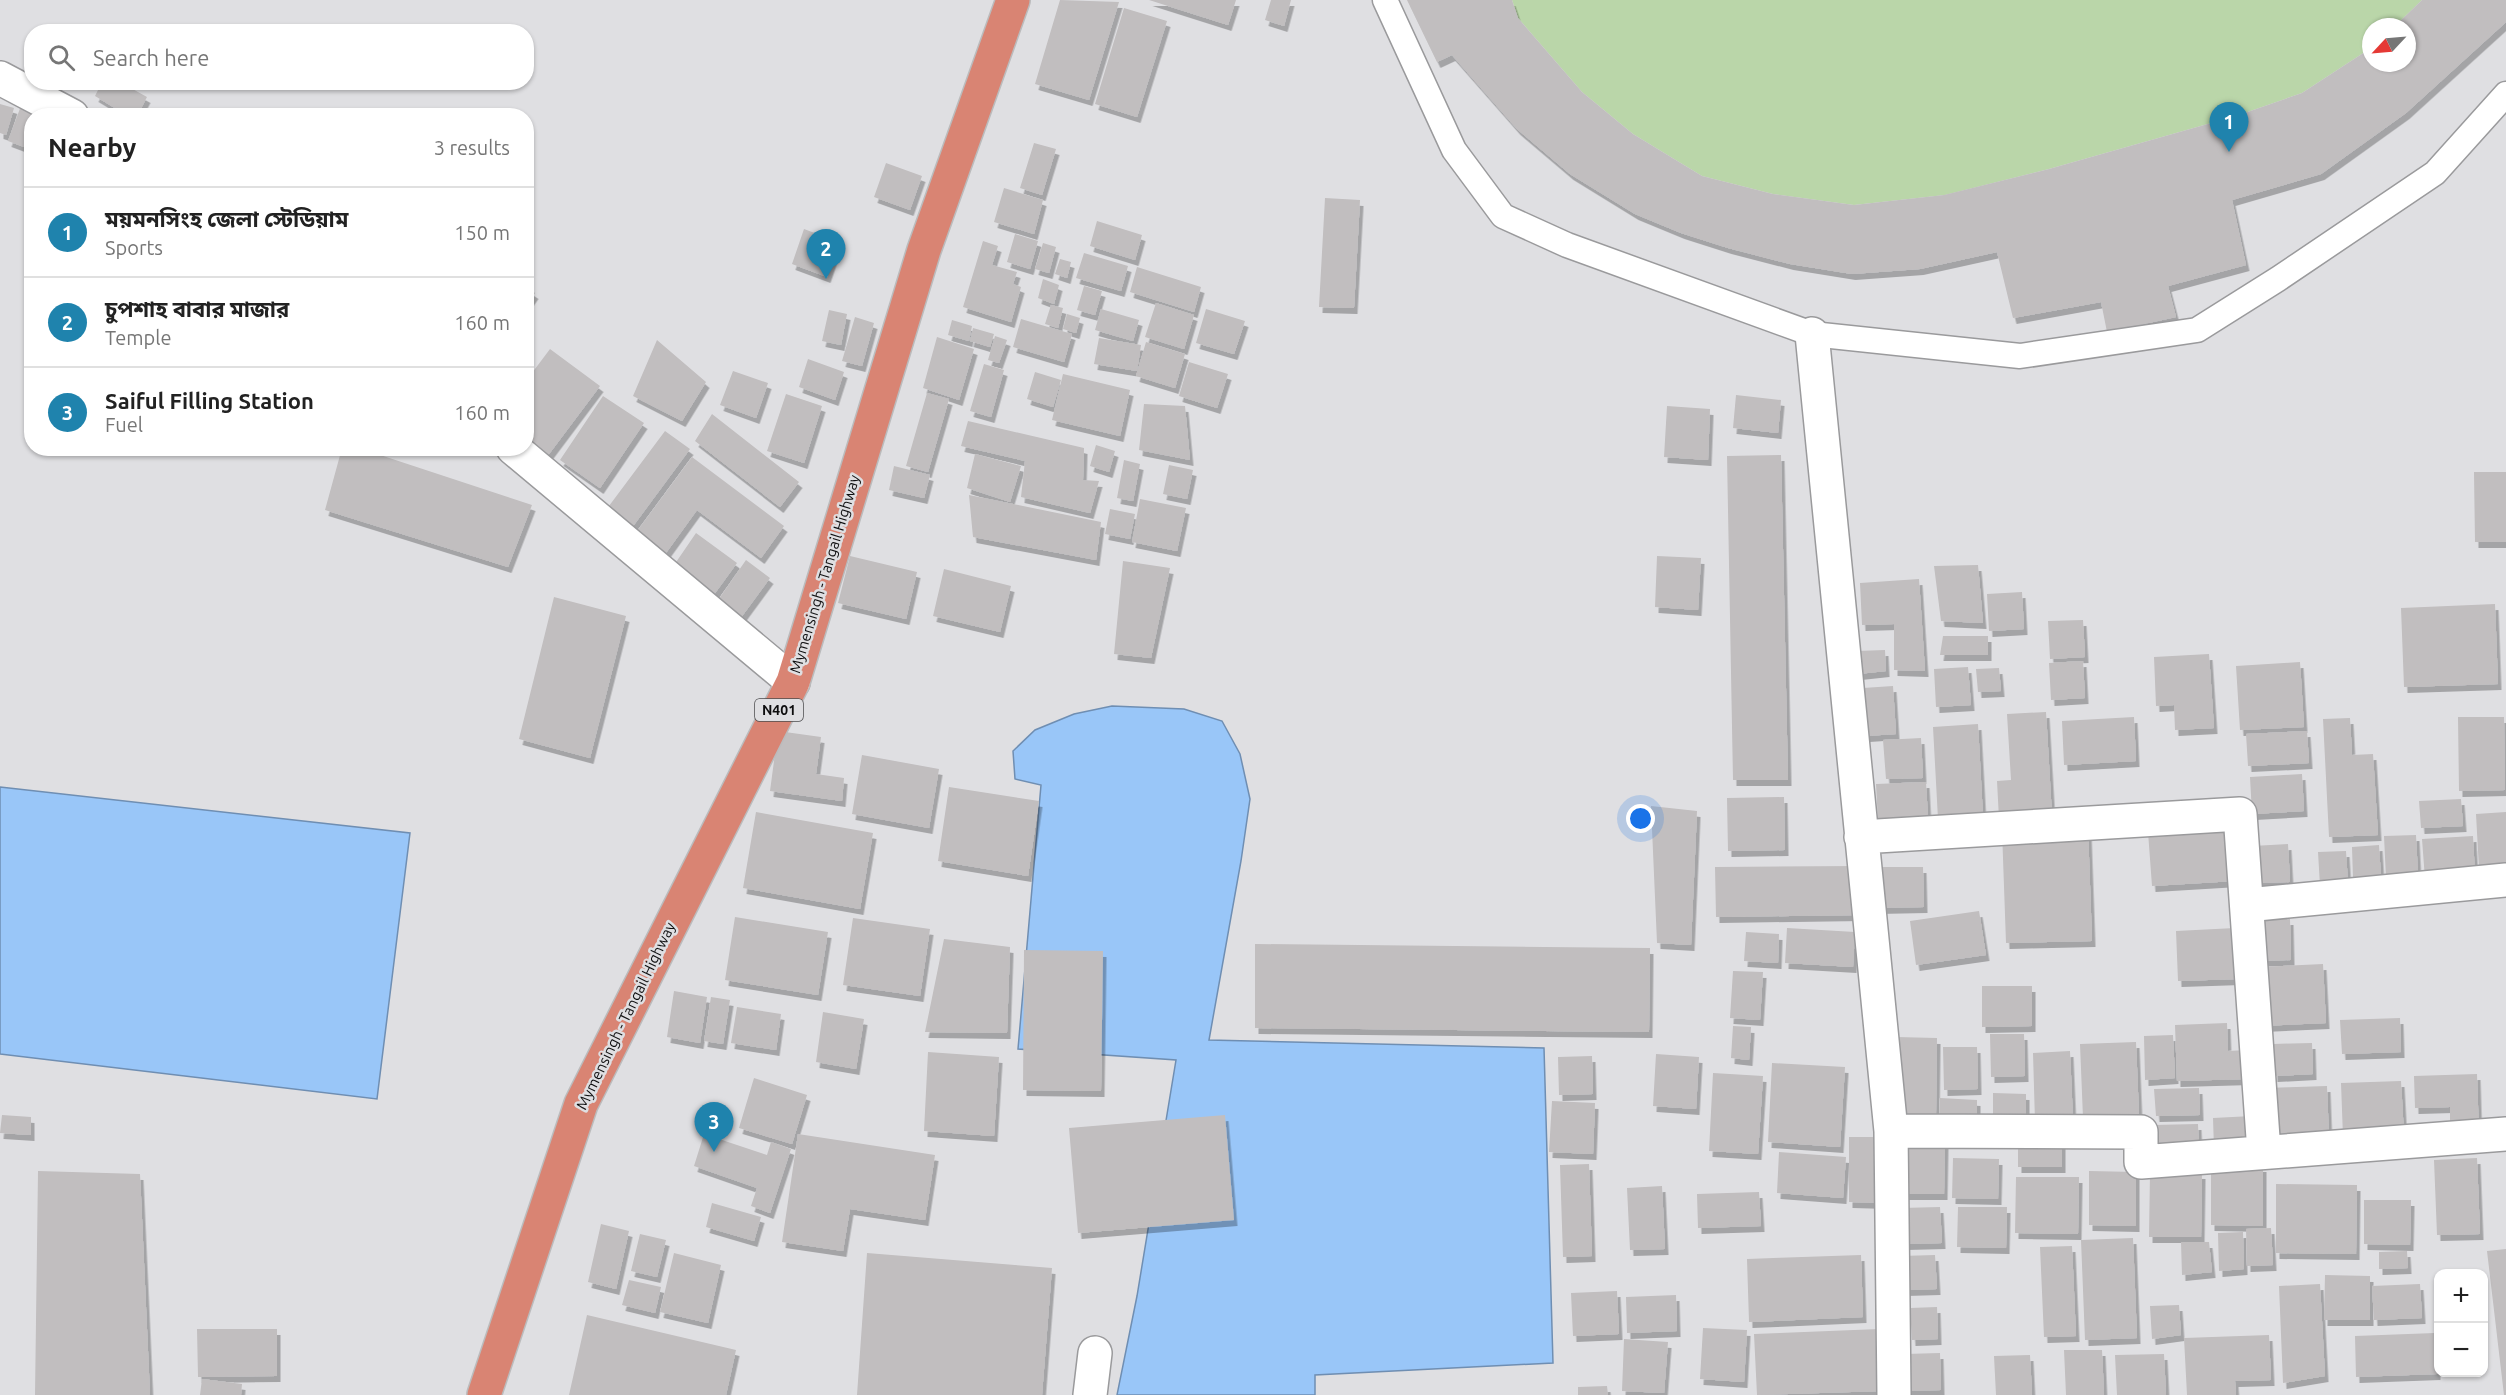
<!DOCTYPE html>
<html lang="en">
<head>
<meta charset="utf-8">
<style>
  body { margin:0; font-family:Ubuntu,"Noto Sans Bengali",sans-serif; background:#f2f2f2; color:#222 }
  .controls { position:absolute; right:18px; bottom:18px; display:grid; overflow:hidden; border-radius:12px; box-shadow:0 2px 4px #0004 }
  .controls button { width:54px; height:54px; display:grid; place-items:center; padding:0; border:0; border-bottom:2px solid #e0e0e0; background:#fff; color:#222; font:30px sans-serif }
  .compass { position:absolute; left:2362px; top:18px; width:54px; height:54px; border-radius:50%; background:#fff; box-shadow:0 2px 4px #0004; rotate:244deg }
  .you { position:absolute; left:1641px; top:819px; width:21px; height:21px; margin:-15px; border:4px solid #fff; border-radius:50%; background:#1a73e8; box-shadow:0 0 0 9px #1a73e833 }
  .badge { display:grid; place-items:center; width:39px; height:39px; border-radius:50%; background:#1f83ad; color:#fff; font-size:20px; font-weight:700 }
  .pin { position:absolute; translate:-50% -50px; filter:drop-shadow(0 2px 3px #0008) }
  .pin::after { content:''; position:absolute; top:32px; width:21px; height:18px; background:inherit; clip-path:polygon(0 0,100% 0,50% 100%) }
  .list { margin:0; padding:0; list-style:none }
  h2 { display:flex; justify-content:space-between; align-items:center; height:78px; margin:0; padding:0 24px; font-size:26px }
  h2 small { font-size:20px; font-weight:400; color:#767676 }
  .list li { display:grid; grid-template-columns:39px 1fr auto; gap:18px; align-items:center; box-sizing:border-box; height:90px; padding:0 24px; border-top:2px solid #e0e0e0 }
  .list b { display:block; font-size:22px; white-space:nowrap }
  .list p { margin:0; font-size:20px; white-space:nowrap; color:#767676 }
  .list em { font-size:20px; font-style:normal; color:#767676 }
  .icon { flex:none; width:33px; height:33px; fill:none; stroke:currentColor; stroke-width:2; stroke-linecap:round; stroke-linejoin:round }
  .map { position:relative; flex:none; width:2506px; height:1395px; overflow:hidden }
  .search { position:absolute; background:#fff; box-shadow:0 2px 4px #0004; left:24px; top:24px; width:510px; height:66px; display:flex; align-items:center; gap:15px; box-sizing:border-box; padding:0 21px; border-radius:24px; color:#767676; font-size:22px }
  .panel { position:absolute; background:#fff; box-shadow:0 2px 4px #0004; left:24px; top:108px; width:510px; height:348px; border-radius:24px }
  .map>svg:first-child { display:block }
  .green { fill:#bad6a9 }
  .water { fill:#99c6f8; stroke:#6f8eb2; stroke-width:1.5 }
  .building { fill:#c1bebf; filter:url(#shadow) }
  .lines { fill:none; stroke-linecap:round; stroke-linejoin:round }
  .lane-casing { stroke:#9a9a9c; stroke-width:27 }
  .street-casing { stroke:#9a9a9c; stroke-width:36 }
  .highway-casing { stroke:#bbbbbc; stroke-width:36 }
  .lane { stroke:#fff; stroke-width:24 }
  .street { stroke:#fff; stroke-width:33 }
  .highway { stroke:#d98473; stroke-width:33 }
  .labels { text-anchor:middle; stroke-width:5; stroke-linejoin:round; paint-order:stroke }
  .shield { fill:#dfdfe2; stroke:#4c4c4e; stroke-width:1.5 }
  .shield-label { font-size:14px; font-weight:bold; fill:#0d0d0e }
  .street-label { font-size:15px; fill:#0d0d0e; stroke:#dfdfe2 }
</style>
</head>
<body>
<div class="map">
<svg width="2506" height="1395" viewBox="0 0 2506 1395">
  <defs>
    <filter id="shadow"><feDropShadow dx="3.5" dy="6" stdDeviation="0" flood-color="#0004"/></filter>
  </defs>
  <rect width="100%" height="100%" fill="#dfdfe2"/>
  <path class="green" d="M1512,0H2422L2394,27H2371V48L2302,93L2236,116L2049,169L1945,195L1854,205L1773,194L1702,176L1633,134L1582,92L1518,18Z"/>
  <path class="water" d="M1112,706L1184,709L1222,721L1240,754L1250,799L1241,861L1209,1040L1544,1048L1553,1363L1315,1375V1395H1117L1137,1296L1176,1060L1018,1049L1041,785L1015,779L1013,751L1035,730L1074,714Z
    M0,787L410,833L377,1099L0,1054Z"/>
  <path class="building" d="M1060,0L1119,2L1089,100L1035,84Z
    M1149,0H1236L1228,25Z
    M1271,0H1291L1284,26L1265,20Z
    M1407,0H1512L1518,18L1582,92L1633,134L1702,176L1773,194L1854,205L1944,195L2049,169L2236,116L2302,93L2371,48V63H2407V27H2394L2422,0H2506V22L2406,113L2321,174L2232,200L2246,265L2168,286L2176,317L2107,332L2101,302L2013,318L1997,252L1920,269L1852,274L1790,264L1728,248L1681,233L1635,214L1570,174L1517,129L1452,55L1437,62Z
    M1124,8L1167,21L1137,117L1095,104Z
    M102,82H120L147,97L137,116H128L95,96Z
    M22,103L48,116H32V150L8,141Z
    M0,104L14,108L6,135L0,133Z
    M1034,143L1056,149L1042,195L1020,188Z
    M886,163L922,176L910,210L874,197Z
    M1004,188L1043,200L1034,234L994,222Z
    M1325,198L1360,200L1354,308L1319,307Z
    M1097,221L1142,235L1135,260L1090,246Z
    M804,229L839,242L827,277L792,264Z
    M1015,234L1038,241L1030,269L1007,262Z
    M983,241L998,246L992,265L1017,272L1013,284L1021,287L1011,322L963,307Z
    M1043,243L1056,247L1049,273L1035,269Z
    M1084,253L1128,266L1121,291L1076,278Z
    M1060,259L1071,262L1067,278L1055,274Z
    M1137,267L1201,287L1194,312L1130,292Z
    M1043,279L1059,285L1054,304L1038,298Z
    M1084,286L1102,291L1095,315L1077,310Z
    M526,287L535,293L526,306Z
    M1156,303L1194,315L1184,349L1145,337Z
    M1051,305L1063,308L1058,328L1045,324Z
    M1101,309L1139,320L1133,341L1095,330Z
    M1206,309L1245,321L1234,354L1196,343Z
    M829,310L847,314L841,345L822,341Z
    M1067,314L1080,318L1076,333L1063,329Z
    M855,317L874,323L862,366L842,361Z
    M1021,319L1072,334L1064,362L1013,347Z
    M952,320L972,326L969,341L948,335Z
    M973,328L994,334L990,347L970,341Z
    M995,336L1007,340L999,363L988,360Z
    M937,337L974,349L959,400L923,388Z
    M1099,338L1141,345L1137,371L1094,364Z
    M657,340L706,382L682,421L633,396Z
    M1146,342L1185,354L1175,388L1136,376Z
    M550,349L600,386L543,462L526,450V381Z
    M808,359L844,372L835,400L799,387Z
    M1189,362L1228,374L1217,408L1179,396Z
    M984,364L1004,370L991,417L970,411Z
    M733,371L768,383L756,418L720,405Z
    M1035,372L1061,380L1053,407L1027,399Z
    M1063,374L1130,390L1120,436L1052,420Z
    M927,393L949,399L928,472L906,466Z
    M786,394L822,406L804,463L767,451Z
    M1736,395L1781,400L1778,433L1733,428Z
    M603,396L644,423L600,488L560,460Z
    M1144,404L1185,406L1190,460L1139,450Z
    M1667,406L1710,409L1708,460L1664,457Z
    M712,414L799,482L780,507L695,441Z
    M968,421L1084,448L1083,480L1099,481L1090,513L1021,497L1025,461L961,446Z
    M665,431L690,449L628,533L603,514Z
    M1096,445L1115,451L1109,472L1090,466Z
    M342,448H359L532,505L508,567L325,510Z
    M975,454L1021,466L1010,502L967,488Z
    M1781,455L1788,780H1733L1727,456Z
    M692,457L784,526L761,558L697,510L658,564L629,542Z
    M1124,460L1140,464L1133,501L1117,498Z
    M1169,465L1193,470L1187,499L1163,494Z
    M894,466L930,475L924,498L889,490Z
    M2474,472H2506V542H2475Z
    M969,495L1101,522L1096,560L973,537Z
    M1140,499L1186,508L1177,551L1132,542Z
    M1110,509L1135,514L1130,539L1105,534Z
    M696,533L737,563L710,600L670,571Z
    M850,556L917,572L906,619L838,603Z
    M1657,556L1701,558L1698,610L1655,607Z
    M746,560L770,578L737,623L714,606Z
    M1123,561L1170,568L1151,658L1114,654Z
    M1978,565L1983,623L1941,621L1934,566Z
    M944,569L1011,586L1000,632L933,616Z
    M1919,579L1925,671L1894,670V624L1862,625L1860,583Z
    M2022,592L2024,629L1989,631L1987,594Z
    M554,597L626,616L590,758L519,739Z
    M2495,604L2498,684L2404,687L2401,608Z
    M2083,620L2085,657L2050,659L2048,621Z
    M1943,636H1988V655H1940Z
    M1885,650L1886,671L1858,674L1857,651Z
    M2209,654L2214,728L2175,730L2174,705L2156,706L2154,657Z
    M2083,661L2085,698L2051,700L2049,663Z
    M2300,662L2304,727L2240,730L2236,666Z
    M1968,667L1971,705L1936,707L1934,669Z
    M1999,668L2001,691L1978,692L1976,669Z
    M1893,686L1896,734L1866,736L1863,688Z
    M2046,712L2052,816L1999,819L1997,781L2011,780L2007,714Z
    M2134,717L2136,761L2064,765L2062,721Z
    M2458,717H2504L2505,790L2459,791Z
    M2350,718L2352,755L2373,754L2378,835L2329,837L2323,719Z
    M1978,724L1983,817L1938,819L1933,727Z
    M778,731L821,737L816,774L844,778L842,801L770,791Z
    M2307,731L2309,763L2248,766L2246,734Z
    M1921,738L1923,778L1886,779L1883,740Z
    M862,755L939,769L929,828L852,814Z
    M2302,774L2304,811L2252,814L2250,777Z
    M1926,782L1928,819L1878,822L1876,784Z
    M949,787L1039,801L1028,876L938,861Z
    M1784,797L1785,850L1728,851L1727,798Z
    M2461,799L2463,826L2421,828L2419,801Z
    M1651,806L1697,811L1691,945L1657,943Z
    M756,812L873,833L860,909L743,888Z
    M2506,812V867L2479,869L2476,814Z
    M2232,827L2235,881L2152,886L2148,832Z
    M2088,828L2092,941L2006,943L2002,830Z
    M2416,835L2418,876L2386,878L2384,836Z
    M2473,836L2475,876L2425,879L2422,839Z
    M2288,844L2290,882L2255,883L2253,846Z
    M2379,845L2381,878L2353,879L2352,847Z
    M2346,851L2348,884L2320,886L2318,852Z
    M1860,866V915L1716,917L1715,867Z
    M1874,867H1923L1924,907L1874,908Z
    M1979,911L1986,955L1916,965L1910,921Z
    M735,917L828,932L818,995L725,980Z
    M853,918L930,929L920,996L843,985Z
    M2290,919L2291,960L2257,961L2256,920Z
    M1787,928L1855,932L1853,967L1785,963Z
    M2235,928L2238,979L2178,981L2176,931Z
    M1746,932L1779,934L1778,963L1744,961Z
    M944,939L1010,947L1007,1033L925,1032Z
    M1255,944L1650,948L1649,1032L1255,1028Z
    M1024,950L1103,951L1101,1091L1023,1090Z
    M2323,964L2326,1023L2261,1026L2259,967Z
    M1733,971L1763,972L1760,1020L1730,1018Z
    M1982,986H2032V1026L1982,1027Z
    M674,991L707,997L700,1043L667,1037Z
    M711,997L730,1000L723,1044L704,1041Z
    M737,1007L781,1014L776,1050L731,1043Z
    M823,1012L864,1019L856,1069L816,1062Z
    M2400,1018L2401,1052L2342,1054L2340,1020Z
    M2227,1023L2228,1051L2247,1050L2248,1079L2177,1081L2175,1025Z
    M1733,1026L1751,1027L1749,1060L1731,1058Z
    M1990,1034H2024L2025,1076L1991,1077Z
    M2173,1035L2175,1078L2145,1080L2144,1036Z
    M1896,1037L1937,1038L1936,1115H1894Z
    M2136,1042L2139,1116L2083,1118L2080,1044Z
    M2312,1043L2313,1074L2274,1076L2273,1044Z
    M1943,1047H1977L1978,1089L1944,1090Z
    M2070,1051L2073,1121L2035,1122L2033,1053Z
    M928,1052L999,1057L994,1136L924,1131Z
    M1656,1054L1699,1057L1696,1109L1653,1106Z
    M1592,1056L1593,1094L1559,1095L1558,1057Z
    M1772,1063L1845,1067L1840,1147L1768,1142Z
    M1713,1073L1763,1076L1758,1154L1709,1151Z
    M2477,1074L2479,1136L2450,1137V1107L2415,1108L2414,1076Z
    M754,1078L807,1095L792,1144L739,1128Z
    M2401,1081L2404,1135L2343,1137L2341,1083Z
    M2327,1086L2329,1139L2268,1142L2266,1088Z
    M2199,1088L2200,1115L2156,1116L2154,1089Z
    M1993,1093L2026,1094V1118H1993Z
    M1940,1098L1977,1100V1123H1939Z
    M1552,1101L1595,1103L1593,1154L1549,1152Z
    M2,1115L31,1117V1135L0,1133Z
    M1225,1115L1234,1220L1078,1233L1069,1128Z
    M2252,1116L2253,1147L2214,1149L2213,1118Z
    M2198,1124L2199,1149L2154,1150L2153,1125Z
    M704,1134L767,1155L771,1142L791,1149L770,1213L751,1206L757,1188L694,1166Z
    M798,1134L935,1155L925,1220L850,1209L843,1251L782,1242Z
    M1902,1136L1945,1137L1944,1194H1901Z
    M1849,1137H1886L1885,1203L1849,1202Z
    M2018,1137L2062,1138V1167H2018Z
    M1779,1152L1846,1157L1843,1198L1777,1193Z
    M1953,1158L1999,1159L1998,1199L1952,1198Z
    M2477,1158L2480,1234L2437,1235L2434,1160Z
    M1589,1164L1592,1256L1563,1257L1560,1165Z
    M2211,1165L2263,1166V1226L2211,1225Z
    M38,1171L140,1174L150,1395H35Z
    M2089,1171L2136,1172V1226L2089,1225Z
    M2150,1172L2202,1173L2201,1237H2149Z
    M2016,1177H2079L2078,1234L2015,1233Z
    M2276,1184L2357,1185L2356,1254L2276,1253Z
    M1662,1186L1665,1249L1630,1250L1627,1188Z
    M1759,1192L1761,1226L1698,1228L1697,1194Z
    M2364,1200H2411L2410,1245L2364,1244Z
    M712,1203L761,1217L754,1241L706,1227Z
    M1940,1207L1942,1243L1903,1244L1901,1208Z
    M1958,1207H2007L2006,1248L1957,1247Z
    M601,1224L629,1231L616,1289L588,1282Z
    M2271,1228L2273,1265L2247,1266L2246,1229Z
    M2243,1232L2244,1269L2219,1271L2218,1233Z
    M640,1234L666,1240L657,1277L631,1271Z
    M2133,1238L2137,1338L2085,1340L2081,1240Z
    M2181,1242H2209L2212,1272L2182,1275Z
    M2072,1246L2076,1336L2044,1337L2040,1247Z
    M2506,1249V1395H2504L2487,1251Z
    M2407,1251L2408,1268L2379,1269V1252Z
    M674,1253L721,1265L708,1323L660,1312Z
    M867,1253L1052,1268L1042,1395H857Z
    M1861,1255L1863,1317L1749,1322L1747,1259Z
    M1935,1255L1937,1289L1903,1290L1901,1256Z
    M2325,1275L2370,1276V1320H2324Z
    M629,1280L661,1287L655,1313L622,1305Z
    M2320,1284L2325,1376L2283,1383L2279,1286Z
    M2420,1284L2422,1318L2374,1320L2372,1286Z
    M1617,1291L1619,1334L1573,1336L1571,1293Z
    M1676,1295L1677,1331L1627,1333L1626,1297Z
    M2179,1305L2181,1335L2152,1339L2150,1306Z
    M1937,1307L1938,1339L1912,1340L1910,1308Z
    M587,1315L736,1350L726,1395H569Z
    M1703,1328L1747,1330L1744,1382L1700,1379Z
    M197,1329H277V1376L198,1377Z
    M1879,1329L1882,1391L1757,1395L1754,1334Z
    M2435,1333L2437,1374L2356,1377L2355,1336Z
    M2269,1335L2271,1380L2235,1381L2236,1395H2187L2184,1338Z
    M1624,1339L1668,1342L1664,1393L1622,1391Z
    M2064,1350H2102L2104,1395H2066Z
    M1940,1353L1941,1390L1906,1391L1905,1354Z
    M2164,1354L2166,1395H2117L2115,1355Z
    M2030,1355L2032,1395H1996L1994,1356Z
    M202,1379L242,1384L241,1395H200Z
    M1607,1386L1608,1395H1578V1387Z"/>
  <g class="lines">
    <defs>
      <path id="lane" d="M1385,0L1454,150L1503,216L1567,245L1812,334L2020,356L2197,330L2278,279L2435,173L2506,94"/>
      <path id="street" d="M0,78L72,116
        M1812,334L1891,1131L1894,1395
        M513,448L793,682
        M1861,837L2240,814L2264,1152
        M2247,905L2506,880
        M1891,1131L2141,1132V1162L2506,1134
        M1090,1395L1095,1353"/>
      <path id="highway" d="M484,1395L581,1104L793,682L924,250L1013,0"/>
    </defs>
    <use href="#lane" class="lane-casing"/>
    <use href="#street" class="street-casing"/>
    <use href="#highway" class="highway-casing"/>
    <use href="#lane" class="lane"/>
    <use href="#street" class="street"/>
    <use href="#highway" class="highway"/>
  </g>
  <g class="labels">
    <rect class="shield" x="755" y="699" width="48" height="22" rx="4.5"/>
    <g class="shield-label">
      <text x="779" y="715">N401</text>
    </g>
    <g class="street-label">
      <text transform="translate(825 574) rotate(-73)" y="5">Mymensingh - Tangail Highway</text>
      <text transform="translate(626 1016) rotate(-64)" y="5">Mymensingh - Tangail Highway</text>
    </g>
  </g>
</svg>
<div class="controls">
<button>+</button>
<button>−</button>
</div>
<svg class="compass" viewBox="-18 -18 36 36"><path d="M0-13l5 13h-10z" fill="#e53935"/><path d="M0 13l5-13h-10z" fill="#767676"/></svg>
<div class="you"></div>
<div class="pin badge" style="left:2229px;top:152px">1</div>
<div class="pin badge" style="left:826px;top:279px">2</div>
<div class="pin badge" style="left:714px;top:1152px">3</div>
<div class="search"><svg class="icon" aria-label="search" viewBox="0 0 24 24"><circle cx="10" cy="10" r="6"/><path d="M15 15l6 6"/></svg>Search here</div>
<section class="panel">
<h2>Nearby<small>3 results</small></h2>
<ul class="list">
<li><span class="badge">1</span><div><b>ময়মনসিংহ জেলা স্টেডিয়াম</b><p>Sports</p></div><em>150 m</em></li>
<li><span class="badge">2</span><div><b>চুপশাহ বাবার মাজার</b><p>Temple</p></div><em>160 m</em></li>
<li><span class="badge">3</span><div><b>Saiful Filling Station</b><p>Fuel</p></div><em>160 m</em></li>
</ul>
</section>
</div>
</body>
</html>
